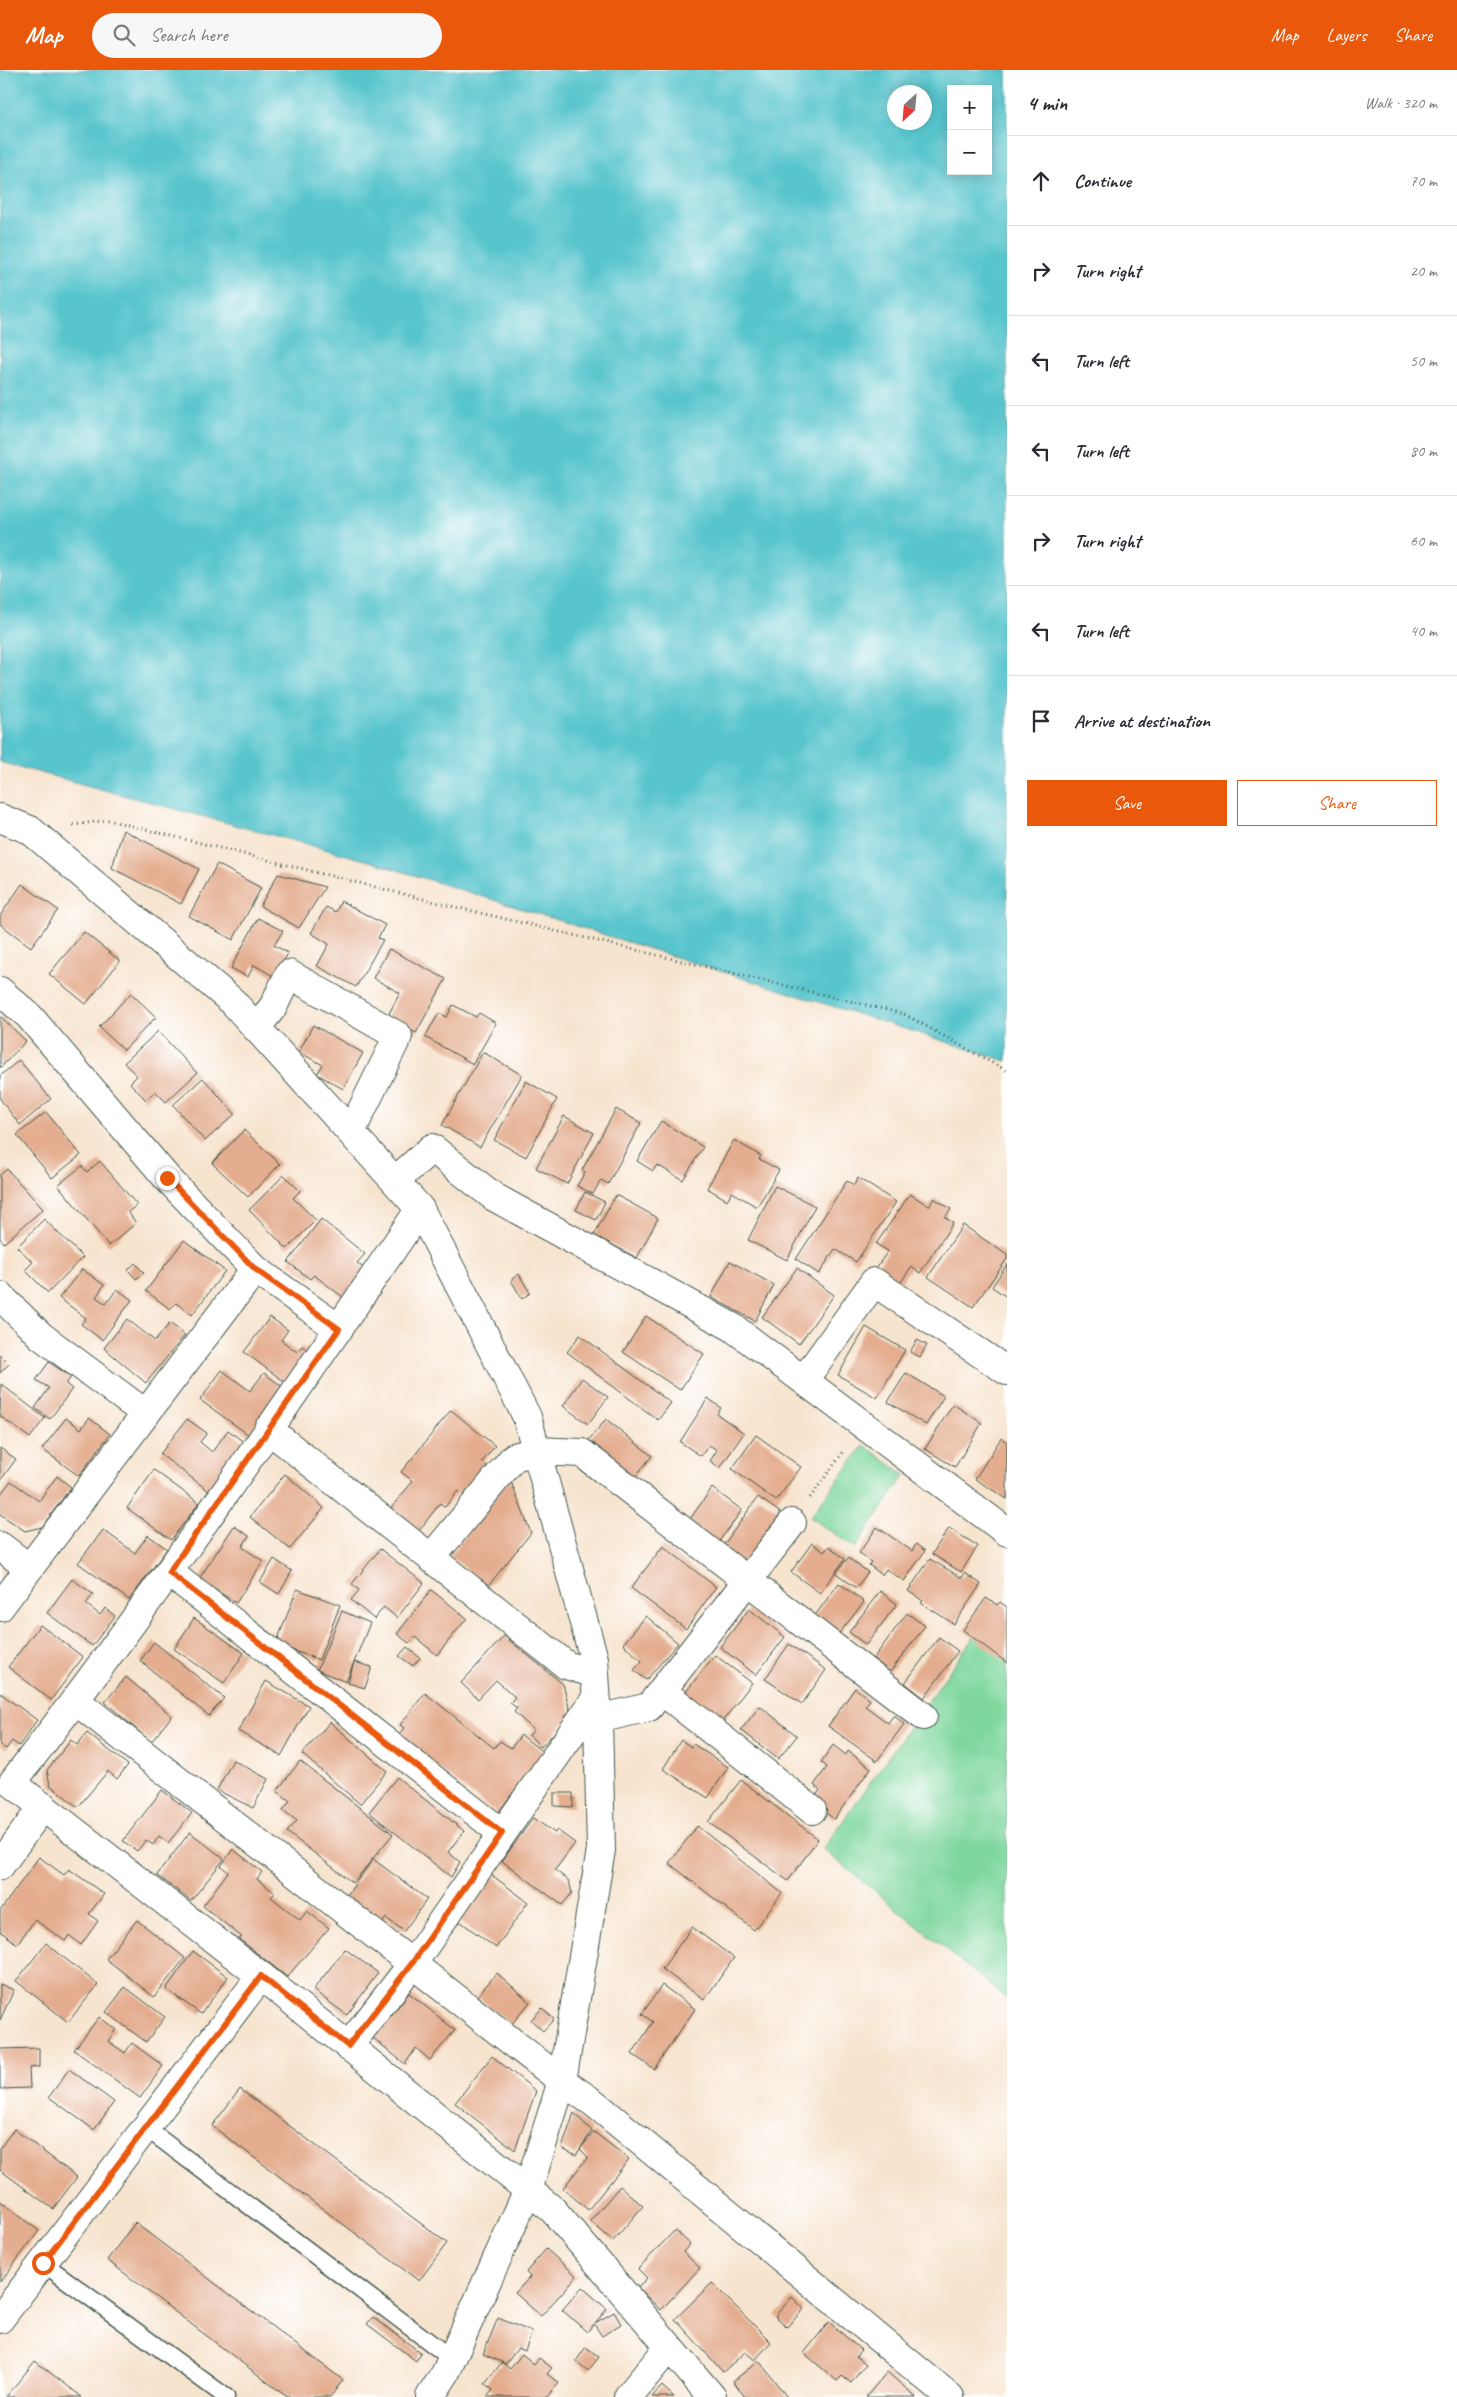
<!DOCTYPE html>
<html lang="en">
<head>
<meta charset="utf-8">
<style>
  body { margin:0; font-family:Caveat,sans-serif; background:#f7f7f7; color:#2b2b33 }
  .controls { position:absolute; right:15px; top:15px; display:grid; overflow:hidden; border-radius:0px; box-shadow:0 2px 12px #0003 }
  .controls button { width:45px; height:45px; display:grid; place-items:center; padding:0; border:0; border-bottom:1px solid #e1e1e2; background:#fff; color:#2b2b33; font:25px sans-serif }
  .compass { position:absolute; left:887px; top:15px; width:45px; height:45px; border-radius:50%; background:#fff; box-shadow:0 2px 12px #0003; rotate:206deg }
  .stop { position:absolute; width:15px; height:15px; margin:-11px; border:4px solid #ea580c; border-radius:50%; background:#fff }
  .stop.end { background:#ea580c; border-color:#fff; box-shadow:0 1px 5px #0008 }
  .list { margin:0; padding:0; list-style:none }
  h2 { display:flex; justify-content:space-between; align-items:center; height:65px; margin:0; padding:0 20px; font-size:21px }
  h2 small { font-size:16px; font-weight:400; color:#7c7c81 }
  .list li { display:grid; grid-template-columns:32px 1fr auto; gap:15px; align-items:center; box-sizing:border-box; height:90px; padding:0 20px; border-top:1px solid #e1e1e2 }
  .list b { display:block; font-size:19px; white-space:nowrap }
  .list em { font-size:16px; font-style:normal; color:#7c7c81 }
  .actions { display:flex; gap:10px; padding:15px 20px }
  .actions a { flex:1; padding:11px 0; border:1px solid #ea580c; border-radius:0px; text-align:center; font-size:18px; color:#ea580c }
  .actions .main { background:#ea580c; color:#fff }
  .icon { flex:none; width:28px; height:28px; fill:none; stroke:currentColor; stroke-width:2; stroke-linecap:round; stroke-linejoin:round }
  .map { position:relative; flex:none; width:1007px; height:2327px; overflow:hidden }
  header { display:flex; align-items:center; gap:30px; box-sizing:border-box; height:70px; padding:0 25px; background:#ea580c; color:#fff }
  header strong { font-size:24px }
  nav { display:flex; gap:28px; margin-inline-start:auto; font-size:18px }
  .search { width:350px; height:45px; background:#f7f7f7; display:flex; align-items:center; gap:12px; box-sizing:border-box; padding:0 18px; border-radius:28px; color:#7c7c81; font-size:19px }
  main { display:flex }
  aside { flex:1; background:#fff }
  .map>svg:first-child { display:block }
  .green { fill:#7ed79d; stroke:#4e8a68 }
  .water { fill:#58c5cd; stroke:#3c8180; fill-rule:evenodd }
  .building { fill:#e4ad8f }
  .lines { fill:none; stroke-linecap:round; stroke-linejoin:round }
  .service-casing { stroke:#3f564b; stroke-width:19 }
  .minor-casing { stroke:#3f564b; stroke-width:30 }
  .path { stroke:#3f564b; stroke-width:3; stroke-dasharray:1 4; stroke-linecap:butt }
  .service { stroke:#fff; stroke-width:16 }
  .minor { stroke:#fff; stroke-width:28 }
  .route { stroke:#ea580c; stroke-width:6 }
</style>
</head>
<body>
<header>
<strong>Map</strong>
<div class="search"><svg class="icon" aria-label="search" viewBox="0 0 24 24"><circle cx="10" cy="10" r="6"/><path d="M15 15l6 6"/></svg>Search here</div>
<nav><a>Map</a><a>Layers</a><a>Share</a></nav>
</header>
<main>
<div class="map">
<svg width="1007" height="2327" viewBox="0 0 1007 2327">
  <rect width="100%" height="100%" fill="#fff"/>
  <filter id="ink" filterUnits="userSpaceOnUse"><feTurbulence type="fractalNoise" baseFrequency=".02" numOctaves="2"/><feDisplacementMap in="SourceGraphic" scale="10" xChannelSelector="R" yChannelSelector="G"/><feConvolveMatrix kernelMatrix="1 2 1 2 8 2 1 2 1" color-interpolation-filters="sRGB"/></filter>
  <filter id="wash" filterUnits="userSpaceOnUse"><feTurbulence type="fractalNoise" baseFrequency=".0096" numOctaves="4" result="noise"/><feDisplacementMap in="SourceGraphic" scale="20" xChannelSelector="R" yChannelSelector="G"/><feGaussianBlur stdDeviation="1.12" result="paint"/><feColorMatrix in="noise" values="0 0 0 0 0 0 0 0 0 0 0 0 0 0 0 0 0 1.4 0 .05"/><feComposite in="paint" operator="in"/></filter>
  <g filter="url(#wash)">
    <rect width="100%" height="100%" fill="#f7e4cf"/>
    <path class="green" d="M864,1375L905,1405L855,1478L810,1447Z
      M977,1562L1007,1587V1929L823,1779Z"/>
    <path class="water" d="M0,0H1007V991L369,791L0,692ZM951,19H988V101H951ZM894,22H924V52H894Z"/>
    <g id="blocks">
      <path class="building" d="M123,760L199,799L181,834L112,798Z
        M217,794L261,818L233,870L189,846Z
        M278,804L325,817L299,858L260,836Z
        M22,814L58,840L31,877L0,854V846Z
        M341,831L385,855L378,868L383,870L356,917L317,896L329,874L311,863L326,837L336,842Z
        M258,848L283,861L274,875L288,883L275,907L254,895L248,907L231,898Z
        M84,862L120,891L86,934L49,904Z
        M389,879L446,909L416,963L387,947L400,923L373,908Z
        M131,923L156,947L124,980L99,957Z
        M453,935L476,947L479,943L496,953L473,994L425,967L439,943L447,947Z
        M0,946L26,971L0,998Z
        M313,955L363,983L343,1019L317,1004L323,995L299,982Z
        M158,961L197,1003L166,1032L155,1021L146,1030L130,1013L137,1006L124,993Z
        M483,982L522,1005L480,1077L442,1055Z
        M19,990L51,1029L20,1055L0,1029V1006Z
        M203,1008L235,1044L205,1071L173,1035Z
        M526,1011L557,1029L526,1087L494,1070Z
        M616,1039L641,1053L608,1114L601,1110L593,1124L577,1116L585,1102L582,1100Z
        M46,1042L81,1085L52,1108L17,1065Z
        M564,1046L594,1063L567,1114L536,1098Z
        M661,1051L703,1077L683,1110L657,1095L653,1101L637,1091Z
        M244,1060L280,1094L248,1127L212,1093Z
        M734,1070L761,1086L759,1089L779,1100L757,1137L732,1122L727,1130L707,1118Z
        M100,1091L137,1135L128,1142L136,1153L109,1176L58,1115L82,1096L87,1102Z
        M7,1099L43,1139L4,1173L0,1168V1105Z
        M284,1105L300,1121L293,1128L316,1150L287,1179L249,1140Z
        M858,1108L896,1132L856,1192L835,1179L819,1204L796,1189L847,1111L854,1115Z
        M775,1116L815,1136L787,1190L748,1170Z
        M585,1122L605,1132L596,1150L576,1140Z
        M910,1124L929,1136L934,1128L951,1139L945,1147L953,1153L920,1203L911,1197L897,1218L874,1201L888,1181L876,1174Z
        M616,1125L658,1148L637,1188L594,1165Z
        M44,1149L83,1187L48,1223L25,1200L33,1192L17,1177Z
        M321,1149L365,1184L357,1193L370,1203L348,1231L314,1205L310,1209L288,1192Z
        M963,1155L1007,1185V1189L973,1237L928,1207Z
        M184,1170L225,1201L192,1245L176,1233L170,1239L146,1221Z
        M730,1191L774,1215L755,1251L711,1227Z
        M135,1193L144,1203L136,1209L128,1200Z
        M1007,1194V1227L992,1217Z
        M797,1198L834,1225L799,1274L762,1247Z
        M82,1199L104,1215L96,1227L106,1234L117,1219L132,1230L102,1270L81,1254L86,1248L59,1228Z
        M519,1204L530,1223L522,1229L511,1210Z
        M646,1246L704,1284L680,1320L623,1282Z
        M270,1247L288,1260L281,1270L297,1282L302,1276L311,1283L289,1315L244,1282Z
        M127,1249L155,1271L170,1253L185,1265L146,1313L104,1278Z
        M866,1257L905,1280L877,1328L838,1305Z
        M580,1265L671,1333L658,1350L567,1282Z
        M917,1270L927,1275L920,1287L910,1282Z
        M0,1285L9,1294L0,1303Z
        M49,1292L71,1307L66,1314L72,1319L50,1349L35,1338L49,1318L36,1310Z
        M222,1300L250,1321L264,1303L284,1318L249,1365L200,1330Z
        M906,1303L944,1326L926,1355L888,1332Z
        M582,1308L608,1327L588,1354L563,1336Z
        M1,1314L45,1348L30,1368L0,1346Z
        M708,1328L721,1338L717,1344L744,1363L720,1398L710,1391L717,1380L709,1375L701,1386L680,1372Z
        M953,1334L982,1353L955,1397L925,1379Z
        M451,1340L495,1376L482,1392L488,1397L465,1426L458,1421L445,1437L440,1433L419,1461L391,1438L413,1411L401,1402Z
        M66,1348L81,1359L89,1348L110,1364L79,1406L42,1379Z
        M187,1349L207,1363L200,1372L212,1382L228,1360L245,1373L209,1421L160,1384Z
        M606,1349L652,1386L629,1414L583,1377Z
        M756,1365L801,1397L776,1431L732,1399Z
        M1001,1368L1007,1372V1429L975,1409Z
        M0,1378L16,1389L0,1411Z
        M154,1400L199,1433L171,1470L127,1438Z
        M285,1404L324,1438L290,1479L250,1447Z
        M57,1406L71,1417L42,1457L25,1461L0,1444V1425L11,1411L39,1431Z
        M510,1409L531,1463L488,1516L450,1486Z
        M712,1418L742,1440L715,1477L685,1456Z
        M758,1427L781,1443L741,1500L717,1484Z
        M234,1456L249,1466L242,1477L263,1491L236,1533L199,1509Z
        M877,1457L912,1481L916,1474L925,1481L904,1511L886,1499L882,1505L869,1495L871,1492L859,1483Z
        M949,1458L978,1476L961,1502L932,1484Z
        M103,1460L135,1483L148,1465L167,1479L129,1530L78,1493Z
        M812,1473L824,1482L829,1476L845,1489L820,1523L791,1502Z
        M663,1476L716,1517L686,1559L631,1518Z
        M380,1479L424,1513L397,1548L384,1537L374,1549L351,1530L359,1520L352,1514Z
        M848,1488L868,1502L856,1518L836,1503Z
        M274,1489L292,1501L279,1524L260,1512Z
        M930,1489L962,1508L965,1503L981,1514L954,1554L921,1533L923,1531L908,1521Z
        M72,1509L93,1524L86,1534L100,1545L105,1538L115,1546L92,1576L47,1543Z
        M839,1513L864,1532L837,1566L813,1548Z
        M297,1519L340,1535L319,1590L276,1574Z
        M431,1520L467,1548L437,1585L415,1567L409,1573L397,1564Z
        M880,1521L897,1534L866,1575L849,1562Z
        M986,1528L997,1535L1000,1532L1007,1537V1593L963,1560Z
        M749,1539L785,1567L756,1605L720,1577Z
        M342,1541L370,1553L346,1612L317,1600Z
        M907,1543L925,1556L890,1602L873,1589Z
        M646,1546L678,1573L646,1610L634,1600L642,1591L623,1574Z
        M194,1548L244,1583L224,1613L174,1579Z
        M40,1555L83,1587L51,1630L8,1597Z
        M504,1566L563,1614L571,1645L541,1677L529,1665L534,1660L514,1642L517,1638L510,1633L515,1627L496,1610L478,1629L461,1613Z
        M939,1567L958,1581L924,1628L905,1613Z
        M154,1572L224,1628L209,1646L140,1591Z
        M789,1574L826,1600L802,1634L765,1609Z
        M407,1577L420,1588L413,1596L399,1586Z
        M715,1585L752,1613L722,1652L684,1624Z
        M354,1592L372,1597L365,1618L348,1613Z
        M126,1607L172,1646L151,1672L105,1632Z
        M266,1611L309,1636L281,1686L238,1661Z
        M855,1618L870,1630L865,1636L888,1653L894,1645L904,1654L877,1691L828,1656Z
        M0,1623L37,1650L19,1676L12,1671L6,1679L0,1675Z
        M425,1623L494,1678L500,1671L511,1678L521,1665L543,1682L497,1744L397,1666L404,1658L400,1655Z
        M760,1636L797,1666L778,1689L741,1660Z
        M330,1652L387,1701L360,1734L302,1684Z
        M87,1663L128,1695L117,1709L108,1701L78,1737L50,1715L47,1700L71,1670L77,1675Z
        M681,1670L691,1677L693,1674L728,1697L708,1728L663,1699Z
        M833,1675L846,1685L848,1681L871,1698L834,1749L812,1732L820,1720L814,1715L827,1697L821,1692Z
        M233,1690L268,1709L253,1738L217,1720Z
        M300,1691L393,1764L353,1813L287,1762L297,1751L283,1740L290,1731L277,1721Z
        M397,1707L464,1761L448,1782L460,1792L451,1807L369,1742Z
        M741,1710L818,1769L788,1811L708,1752Z
        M162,1720L192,1743L168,1773L159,1766L153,1775L146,1770L137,1781L123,1771Z
        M554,1723H573V1737L554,1736Z
        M533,1748L555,1763L557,1760L575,1773L555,1800L569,1811L572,1823L562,1835L502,1791Z
        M697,1756L782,1823L754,1860L669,1793Z
        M190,1762L224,1789L191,1831L157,1805Z
        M233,1779L262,1802L257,1809L275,1823L271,1827L300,1850L307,1841L329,1858L287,1907L239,1869L242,1867L203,1836L228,1802L221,1796Z
        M39,1787L64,1805L69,1799L104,1824L89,1844L98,1851L81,1875L69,1865L65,1871L35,1850L17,1874L0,1861V1841Z
        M373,1789L427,1829L404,1861L386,1848L381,1855L345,1828Z
        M489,1803L528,1832L496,1878L457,1849Z
        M137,1850L185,1888L154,1927L106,1889Z
        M692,1857L734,1888L704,1930L662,1899Z
        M46,1873L98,1915L68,1952L16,1911Z
        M345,1879L378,1903L347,1945L313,1920Z
        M193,1881L228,1907L201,1944L166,1919Z
        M497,1903L530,1932L511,1955L477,1926Z
        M0,1914L14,1920L0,1950Z
        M662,1915L695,1939L654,1999L632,1984L653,1952L642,1944Z
        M125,1917L165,1947L146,1972L106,1942Z
        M409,1923L455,1960L430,1990L416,1978L405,1994L373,1968Z
        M542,1938L554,1949L543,1961L531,1950Z
        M99,1947L116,1959L108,1971L125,1983L132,1973L163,1996L140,2028L74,1980Z
        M39,1978V1997L29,1998L30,2018L0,2019V1979Z
        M492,1986L536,2021L515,2080L455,2033Z
        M69,1999L114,2032L94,2060L49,2027Z
        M240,2019L447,2173L419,2211L212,2056Z
        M574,2043L592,2061L576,2085L562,2078Z
        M14,2059L77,2107L53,2139L0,2100V2078Z
        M594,2062L629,2089L588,2140L563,2118L588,2087L580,2079Z
        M620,2116L643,2136L613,2171L590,2151Z
        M0,2131L39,2161L0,2212Z
        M135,2153L343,2310L330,2327H287L107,2190Z
        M675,2160L690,2174L683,2182L700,2198L661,2240L638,2218L647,2208L638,2199Z
        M546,2179L577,2206L541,2246L515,2223L530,2207L526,2202Z
        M712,2213L771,2272L755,2290L745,2282L723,2302L675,2249Z
        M582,2217L607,2239L595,2253L614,2242L621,2254L602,2266L594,2254L587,2262L562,2240Z
        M792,2227L804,2239L787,2257L775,2246Z
        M373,2247L421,2283L416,2291L367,2254Z
        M498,2248L532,2262L525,2281L518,2278L506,2294L483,2284Z
        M829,2252L861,2280L856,2286L866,2294L851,2313L842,2306L837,2311L804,2283Z
        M586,2277L599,2287L588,2301L576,2291Z
        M522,2284L534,2294L539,2288L552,2298L547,2304L559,2313L547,2327H487L493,2320L485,2314L502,2292L510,2299Z
        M35,2291L82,2327H6Z
        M759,2291L787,2327H745L733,2311Z
        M887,2302L916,2327H866Z
        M662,2316L674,2327H652Z"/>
    </g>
  </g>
  <g filter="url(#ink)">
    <use href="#blocks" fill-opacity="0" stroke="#3f564b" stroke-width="1"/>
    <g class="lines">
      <defs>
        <path id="service" d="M146,2058L452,2289
          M43,2193L226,2327"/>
        <path id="minor" d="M0,748L30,760L233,932L420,1139L527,1347L594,1589L598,1649L601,1780L562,2011L528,2120L445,2304L430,2327
          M0,921L29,946L167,1108L255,1199L339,1259
          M256,958L273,937L289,904L398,966L351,1062
          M395,1111L432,1078L494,1127L732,1257L1007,1462
          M420,1139C288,1333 156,1527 12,1713L261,1906L553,2140L712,2327
          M0,1226L41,1266L146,1344
          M804,1310L874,1212L1007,1301
          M268,1359L566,1595L595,1604
          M0,1476L29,1498
          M431,1488L514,1387L537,1381L582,1383L923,1646
          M169,1502L502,1763
          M0,1537L255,1199
          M662,1621L812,1740
          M76,1631L562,2011L594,2033L950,2327
          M598,1649L649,1637L792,1453
          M0,1796L43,1736
          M348,1977L413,1893L596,1628
          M0,2249L261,1906
          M628,2327L669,2277"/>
      </defs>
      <use href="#service" class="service-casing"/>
      <use href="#minor" class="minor-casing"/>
      <path class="path" d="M73,755L108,750L447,835L904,944L1007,1001
        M810,1428L844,1381"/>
      <use href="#service" class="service"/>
      <use href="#minor" class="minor"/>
    </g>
  </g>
  <g class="lines" filter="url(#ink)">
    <path class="route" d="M43,2193L261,1906L348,1976L413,1892L502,1763L169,1502L339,1259L255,1199L167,1108"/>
  </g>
</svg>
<div class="controls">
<button>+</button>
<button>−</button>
</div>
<svg class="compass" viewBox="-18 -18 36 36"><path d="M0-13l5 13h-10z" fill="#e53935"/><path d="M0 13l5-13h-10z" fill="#7c7c81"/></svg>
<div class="stop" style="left:43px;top:2193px"></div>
<div class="stop end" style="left:167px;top:1108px"></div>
</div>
<aside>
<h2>4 min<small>Walk · 320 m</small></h2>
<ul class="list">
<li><svg class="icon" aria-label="ahead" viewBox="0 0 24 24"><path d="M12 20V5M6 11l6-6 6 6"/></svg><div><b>Continue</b></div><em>70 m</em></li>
<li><svg class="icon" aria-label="right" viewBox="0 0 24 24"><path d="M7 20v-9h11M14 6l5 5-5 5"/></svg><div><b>Turn right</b></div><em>20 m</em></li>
<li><svg class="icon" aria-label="left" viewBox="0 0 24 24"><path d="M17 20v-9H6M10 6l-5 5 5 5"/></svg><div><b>Turn left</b></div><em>50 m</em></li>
<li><svg class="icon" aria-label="left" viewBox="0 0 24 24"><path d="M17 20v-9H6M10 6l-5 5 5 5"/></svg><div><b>Turn left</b></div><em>80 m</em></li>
<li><svg class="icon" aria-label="right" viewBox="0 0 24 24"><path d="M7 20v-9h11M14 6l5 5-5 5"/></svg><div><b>Turn right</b></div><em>60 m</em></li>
<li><svg class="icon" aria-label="left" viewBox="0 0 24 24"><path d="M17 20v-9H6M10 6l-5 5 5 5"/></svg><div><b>Turn left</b></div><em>40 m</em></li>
<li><svg class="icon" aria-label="arrive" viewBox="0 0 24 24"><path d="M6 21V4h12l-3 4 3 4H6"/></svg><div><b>Arrive at destination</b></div></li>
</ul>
<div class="actions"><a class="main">Save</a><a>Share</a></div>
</aside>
</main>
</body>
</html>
